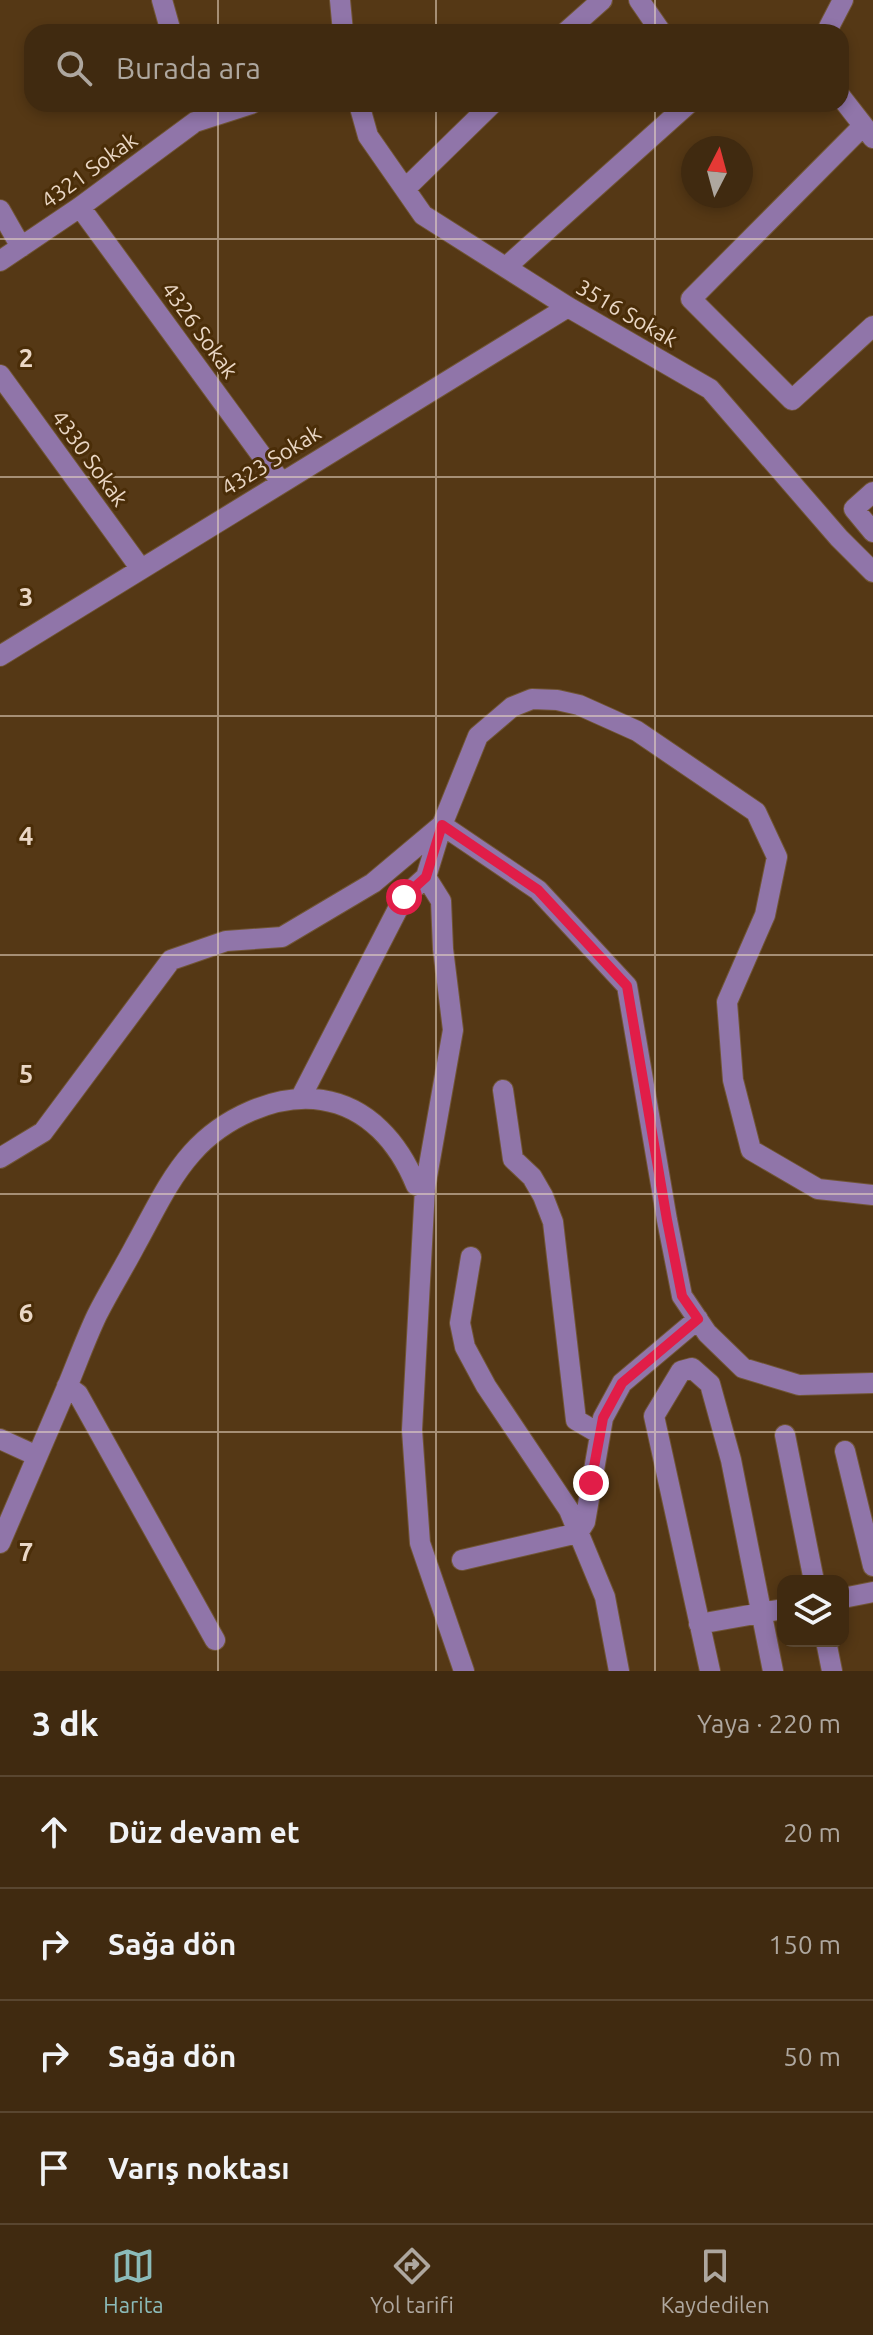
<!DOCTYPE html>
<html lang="tr">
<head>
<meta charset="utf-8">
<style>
  body { margin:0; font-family:Ubuntu,sans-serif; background:#4b361e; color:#f1f3f6 }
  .controls { position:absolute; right:24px; bottom:24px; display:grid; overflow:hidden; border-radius:16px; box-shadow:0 4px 12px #0003 }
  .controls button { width:72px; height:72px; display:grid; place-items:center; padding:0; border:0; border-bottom:2px solid #594630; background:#402a10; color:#f1f3f6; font:40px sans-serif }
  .compass { position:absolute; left:681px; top:136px; width:72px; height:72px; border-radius:50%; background:#402a10; box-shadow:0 4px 12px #0003; rotate:6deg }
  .stop { position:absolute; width:24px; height:24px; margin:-18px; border:6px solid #e11d48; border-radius:50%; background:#fff }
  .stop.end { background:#e11d48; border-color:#fff; box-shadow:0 2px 8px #0008 }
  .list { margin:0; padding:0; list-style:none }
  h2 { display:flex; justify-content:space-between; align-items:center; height:104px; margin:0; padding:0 32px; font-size:34px }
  h2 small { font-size:26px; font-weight:400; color:#aea79f }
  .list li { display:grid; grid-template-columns:52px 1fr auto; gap:24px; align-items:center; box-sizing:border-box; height:112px; padding:0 32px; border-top:2px solid #594630 }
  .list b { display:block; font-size:30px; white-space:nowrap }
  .list em { font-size:26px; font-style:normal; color:#aea79f }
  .icon { flex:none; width:44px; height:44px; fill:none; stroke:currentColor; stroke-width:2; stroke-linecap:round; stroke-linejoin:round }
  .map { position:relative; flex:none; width:873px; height:1671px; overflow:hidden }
  .search { position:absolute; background:#402a10; box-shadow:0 4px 12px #0003; left:24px; right:24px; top:24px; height:88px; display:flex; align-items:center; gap:20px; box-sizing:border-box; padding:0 28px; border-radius:24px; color:#aea79f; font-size:30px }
  .sheet { height:552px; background:#402a10 }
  nav { display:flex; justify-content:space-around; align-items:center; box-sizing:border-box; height:112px; border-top:2px solid #594630; background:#402a10; font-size:22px; color:#aea79f }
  nav a { display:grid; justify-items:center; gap:4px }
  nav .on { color:#8bbbb9 }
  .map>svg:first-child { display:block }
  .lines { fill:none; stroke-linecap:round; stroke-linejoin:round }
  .minor-casing { stroke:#705535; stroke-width:22 }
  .minor { stroke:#9075a9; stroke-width:20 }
  .route { stroke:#e11d48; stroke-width:10 }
  .grid { fill:none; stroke:#ead7c5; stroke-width:2; stroke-opacity:0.55 }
  .labels { text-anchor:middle; stroke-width:6; stroke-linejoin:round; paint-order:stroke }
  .street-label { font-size:22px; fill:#ead7c5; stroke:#4a2d08 }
  .grid-label { font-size:26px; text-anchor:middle; font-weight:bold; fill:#ead7c5; stroke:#4a2d08; stroke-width:6; stroke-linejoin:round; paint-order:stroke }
</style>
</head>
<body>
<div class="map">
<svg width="873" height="1671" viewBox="0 0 873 1671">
  <rect width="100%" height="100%" fill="#553815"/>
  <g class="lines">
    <defs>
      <path id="minor" d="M162,0L171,32
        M340,0L343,32
        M639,0L661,32
        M566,32L602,0
        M829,32V27L843,0
        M841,97L873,138
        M359,104L368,136L423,215L568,307L710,389L839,538L873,572
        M863,126L691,299L792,400L873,326
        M405,189L492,104
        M80,207L281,482
        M0,210L21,247
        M0,261L80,207L195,122L251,104
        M506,267L688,104
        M0,375L141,569
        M873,492L854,509L873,532
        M0,656L568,307
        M442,825L538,890L627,986L667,1220L682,1296L707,1333L743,1368L799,1385L873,1383
        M503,1090L513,1159L532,1177L543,1196L553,1222L576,1420L600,1434
        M300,1099L404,897L426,877
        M0,1158L43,1132L171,960L226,941L282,937L373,883L442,825
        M471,1257L460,1323L465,1347L486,1386L569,1510L605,1597L619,1671
        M67,1386L78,1394L215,1640
        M785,1435L814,1581
        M0,1439L37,1456
        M845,1451L873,1566
        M0,1543C22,1491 45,1439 67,1387C77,1363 86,1338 97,1315C109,1291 123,1269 135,1246C153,1214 168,1180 192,1153C222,1119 275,1093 322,1100C368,1107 399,1143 416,1185L425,1188
        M462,1560L578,1533L585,1522L603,1418L622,1383L698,1319
        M843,1598L873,1592
        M699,1624L783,1609
        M826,1641L832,1671
        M464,1671L420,1543L412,1430L425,1188L453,1030L443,949L441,901L426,877L442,825L478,736L512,707L532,699L557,700L579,705L637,731L756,812L777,857L765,915L727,1002L733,1080L751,1150L818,1189L873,1195
        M710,1671L654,1416L681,1371L692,1368L710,1384L731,1460L773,1671"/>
    </defs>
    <use href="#minor" class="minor-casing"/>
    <use href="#minor" class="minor"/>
  </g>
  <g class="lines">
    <path class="route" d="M404,897L426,877L442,825L538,890L627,986L667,1220L682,1296L698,1319L622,1383L603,1418L591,1483"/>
  </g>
  <path class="grid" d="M218,0V32M436,0V32M655,0V32M218,104V1671M436,104V1671M655,104V1671M0,239H873M0,477H873M0,716H873M0,955H873M0,1194H873M0,1432H873"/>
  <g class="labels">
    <g class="street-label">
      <text transform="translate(89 170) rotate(-36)" y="8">4321 Sokak</text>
      <text transform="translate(627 313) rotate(30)" y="8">3516 Sokak</text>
      <text transform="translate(200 330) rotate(54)" y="8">4326 Sokak</text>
      <text transform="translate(90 458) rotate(54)" y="8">4330 Sokak</text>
      <text transform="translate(271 460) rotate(-32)" y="8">4323 Sokak</text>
    </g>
  </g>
  <g class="grid-label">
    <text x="26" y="367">2</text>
    <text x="26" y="606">3</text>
    <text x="26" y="845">4</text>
    <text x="26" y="1083">5</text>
    <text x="26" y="1322">6</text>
    <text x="26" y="1561">7</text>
  </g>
</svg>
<div class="controls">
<button><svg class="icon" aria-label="layers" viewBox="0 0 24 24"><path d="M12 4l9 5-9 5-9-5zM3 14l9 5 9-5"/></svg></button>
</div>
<svg class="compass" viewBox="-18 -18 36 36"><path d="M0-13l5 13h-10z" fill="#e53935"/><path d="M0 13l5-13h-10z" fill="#aea79f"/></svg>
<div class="stop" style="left:404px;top:897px"></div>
<div class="stop end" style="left:591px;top:1483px"></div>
<div class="search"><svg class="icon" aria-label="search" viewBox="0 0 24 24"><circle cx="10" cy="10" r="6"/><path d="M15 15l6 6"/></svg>Burada ara</div>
</div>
<section class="sheet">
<h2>3 dk<small>Yaya · 220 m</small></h2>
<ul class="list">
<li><svg class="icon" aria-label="ahead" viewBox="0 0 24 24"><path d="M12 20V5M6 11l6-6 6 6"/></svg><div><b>Düz devam et</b></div><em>20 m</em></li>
<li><svg class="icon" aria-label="right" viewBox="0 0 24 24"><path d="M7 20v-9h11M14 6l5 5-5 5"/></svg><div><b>Sağa dön</b></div><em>150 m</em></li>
<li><svg class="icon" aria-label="right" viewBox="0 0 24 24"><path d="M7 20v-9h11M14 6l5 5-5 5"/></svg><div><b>Sağa dön</b></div><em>50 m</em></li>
<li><svg class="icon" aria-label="arrive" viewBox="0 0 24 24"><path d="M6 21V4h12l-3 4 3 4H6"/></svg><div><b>Varış noktası</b></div></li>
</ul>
</section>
<nav>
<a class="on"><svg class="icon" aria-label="map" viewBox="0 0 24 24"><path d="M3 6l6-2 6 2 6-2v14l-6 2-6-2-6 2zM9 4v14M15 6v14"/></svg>Harita</a>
<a><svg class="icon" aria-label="directions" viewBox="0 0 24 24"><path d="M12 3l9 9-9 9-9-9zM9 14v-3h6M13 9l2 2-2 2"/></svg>Yol tarifi</a>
<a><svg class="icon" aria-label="saved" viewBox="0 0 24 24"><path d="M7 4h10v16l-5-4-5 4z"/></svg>Kaydedilen</a>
</nav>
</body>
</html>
